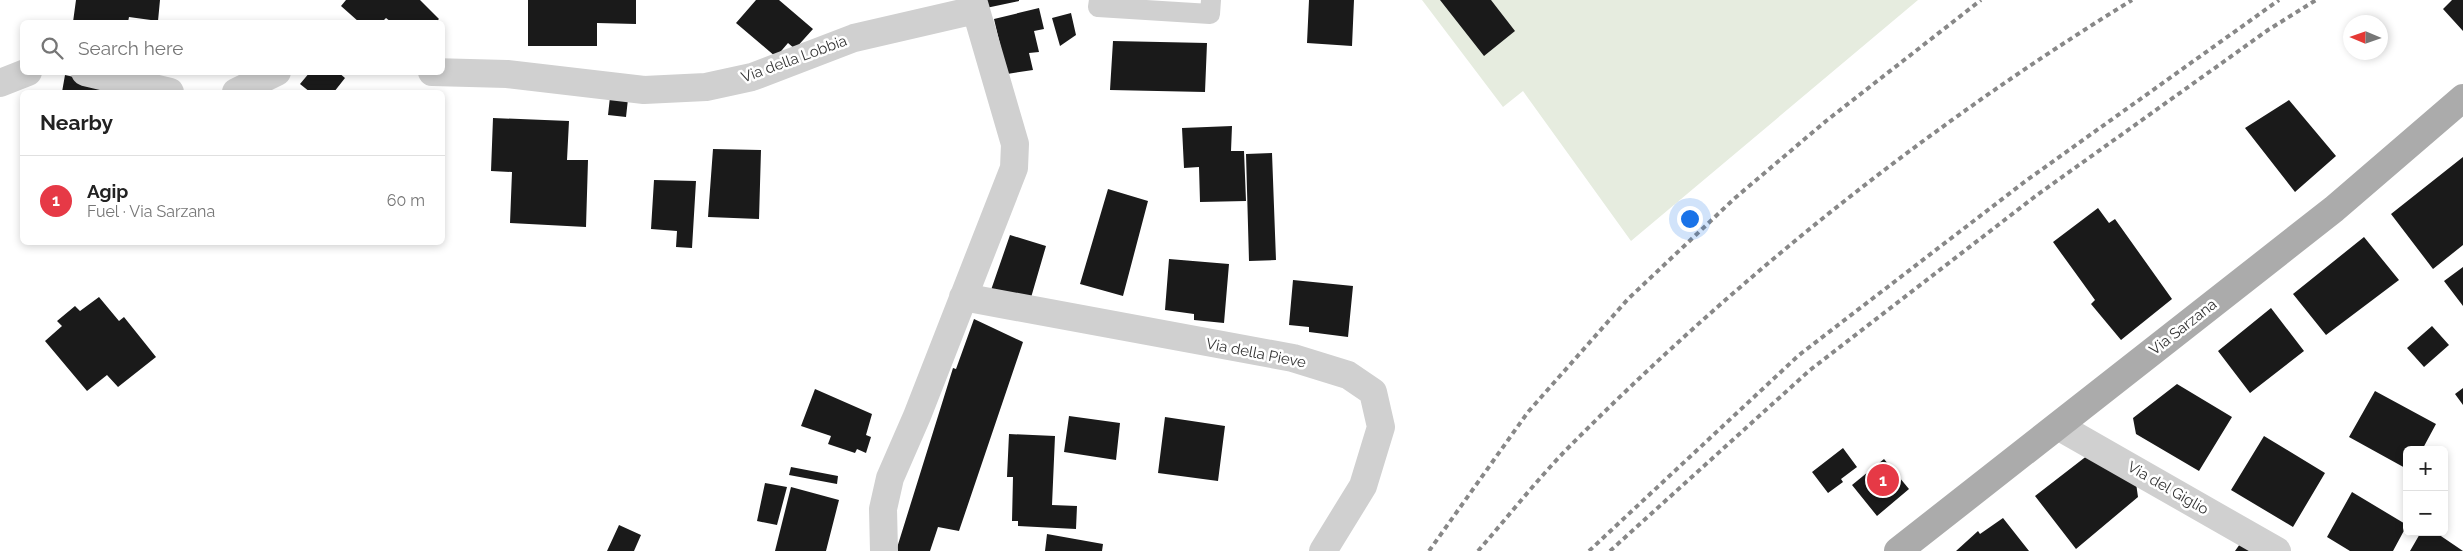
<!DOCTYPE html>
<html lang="en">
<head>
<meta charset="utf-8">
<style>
  body { margin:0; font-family:Raleway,sans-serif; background:#f2f2f2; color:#222 }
  .controls { position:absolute; right:15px; bottom:15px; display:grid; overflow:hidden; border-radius:8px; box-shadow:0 2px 8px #0003 }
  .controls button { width:45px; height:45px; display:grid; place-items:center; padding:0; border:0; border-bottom:1px solid #e0e0e0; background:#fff; color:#222; font:25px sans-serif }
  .compass { position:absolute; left:2343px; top:15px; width:45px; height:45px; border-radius:50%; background:#fff; box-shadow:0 2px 8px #0003; rotate:272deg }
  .you { position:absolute; left:1689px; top:218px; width:18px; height:18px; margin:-12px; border:4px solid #fff; border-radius:50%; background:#1a73e8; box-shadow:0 0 0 8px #1a73e833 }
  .badge { display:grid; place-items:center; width:32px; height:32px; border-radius:50%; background:#e63946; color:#fff; font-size:16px; font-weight:700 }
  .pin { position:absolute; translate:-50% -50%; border:2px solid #fff; box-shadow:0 1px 5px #0006 }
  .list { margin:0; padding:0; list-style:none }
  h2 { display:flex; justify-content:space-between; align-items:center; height:65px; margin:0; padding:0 20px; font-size:21px }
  h2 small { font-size:16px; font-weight:400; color:#767676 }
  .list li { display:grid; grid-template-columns:32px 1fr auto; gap:15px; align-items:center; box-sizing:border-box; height:90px; padding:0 20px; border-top:1px solid #e0e0e0 }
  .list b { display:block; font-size:19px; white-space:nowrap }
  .list p { margin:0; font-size:16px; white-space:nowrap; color:#767676 }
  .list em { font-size:16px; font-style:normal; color:#767676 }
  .icon { flex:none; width:28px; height:28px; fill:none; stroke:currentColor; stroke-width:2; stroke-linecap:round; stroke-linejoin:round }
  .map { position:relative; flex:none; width:2463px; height:551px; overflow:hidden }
  .search { position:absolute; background:#fff; box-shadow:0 2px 8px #0003; left:20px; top:20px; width:425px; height:55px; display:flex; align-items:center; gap:12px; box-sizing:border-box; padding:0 18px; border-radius:8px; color:#767676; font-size:19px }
  .panel { position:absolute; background:#fff; box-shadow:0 2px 8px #0003; left:20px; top:90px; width:425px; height:155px; border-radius:8px }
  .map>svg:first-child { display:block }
  .green { fill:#e6ecdf }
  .building { fill:#1a1a1a }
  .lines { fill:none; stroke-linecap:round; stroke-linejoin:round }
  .lane { stroke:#d0d0d0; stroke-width:20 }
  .street { stroke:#d0d0d0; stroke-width:28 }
  .primary { stroke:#ababab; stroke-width:28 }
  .rail { stroke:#888; stroke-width:4; stroke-dasharray:5 4; stroke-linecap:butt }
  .labels { text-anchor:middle; stroke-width:5; stroke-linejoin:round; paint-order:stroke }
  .street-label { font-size:15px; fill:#333; stroke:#fff }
</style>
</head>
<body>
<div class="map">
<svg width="2463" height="551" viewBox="0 0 2463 551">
  <rect width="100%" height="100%" fill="#fff"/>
  <path class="green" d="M1422,0H1918L1631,241L1523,91L1503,107Z"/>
  <path class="building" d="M76,0H160L158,21L129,17L128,22H73Z
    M346,0H420L439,19L436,22H391L386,18L382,22H359L341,6Z
    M528,0H636V24L597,23V46H528Z
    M756,0H779L813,29L795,49L788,43L776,57L736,23Z
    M984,0H1019V1L986,8Z
    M1309,0H1354L1352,46L1307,43Z
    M1440,0H1491L1515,31L1484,56Z
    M2452,0H2463V31L2443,9Z
    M1039,8L1044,29L1034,31L1039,52L1029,53L1033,70L1007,74L994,19Z
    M1071,13L1076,35L1060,46L1052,18Z
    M1113,41L1207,43L1205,92L1110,90Z
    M310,72H338L345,78L334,92H310L300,84Z
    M65,75L140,92H62Z
    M610,97L628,99L626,117L608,115Z
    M2289,100L2336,156L2295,192L2245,128Z
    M493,118L569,121L567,160H588L586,227L510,223L512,172L491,171Z
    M1232,126L1231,151H1244L1246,201L1200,202L1199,167L1184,168L1182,128Z
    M713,149L761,150L759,219L708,217Z
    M1272,153L1276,260L1249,261L1246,154Z
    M2463,157V245L2433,269L2391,214Z
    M654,180L696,181L692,248L676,247L677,231L651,229Z
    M1108,189L1148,201L1123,296L1080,284Z
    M2098,208L2109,223L2115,219L2172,299L2121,340L2091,304L2095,300L2053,242Z
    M1010,235L1046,246L1030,301L991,290Z
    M2364,237L2399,280L2326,335L2293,294Z
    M1169,259L1229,264L1224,323L1194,320V314L1165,310Z
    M2463,267V306L2444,281Z
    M1293,280L1353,286L1348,337L1309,332V327L1289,325Z
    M99,297L119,321L124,317L156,357L118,387L107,375L87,391L45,341L62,326L57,321L75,306L80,311Z
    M2271,308L2304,351L2250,393L2218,351Z
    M974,319L1023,342L959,531L938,527L930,551H896L953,368L956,369Z
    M2432,326L2449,345L2424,367L2407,348Z
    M2177,384L2232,417L2199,471L2136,434L2133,418Z
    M2463,388V405L2455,394Z
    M815,389L872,414L866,435L871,437L866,453L857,449L855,453L828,444L831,436L801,426Z
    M2375,391L2436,424L2422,450H2407V469L2349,437Z
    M1069,416L1120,423L1116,460L1064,452Z
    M1165,417L1225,426L1218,481L1158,473Z
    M1009,434L1055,436L1052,505L1077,506L1076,529L1018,526V521H1012L1013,477H1007Z
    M2264,436L2325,473L2293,527L2231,490Z
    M1843,448L1857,467L1841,479L1843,482L1828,493L1812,472Z
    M2088,455L2136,483L2138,497L2076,549L2035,496Z
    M1884,459L1909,489L1877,516L1852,485Z
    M791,467L838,476L837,484L789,475Z
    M765,483L787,487L777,525L757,521Z
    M791,487L839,500L826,551H775Z
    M2352,492L2407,525L2393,551H2350L2327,537Z
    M2003,518L2029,551H1956L1978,531L1980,534Z
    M619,525L641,535L634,551H607Z
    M2421,532H2435L2463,551H2410Z
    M1047,534L1103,544L1102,551H1045Z
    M2242,541L2258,551H2235Z"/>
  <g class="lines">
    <path class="lane" d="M1099,0L1098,7L1210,14L1211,0"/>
    <path class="street" d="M85,72L170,92
      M432,72L507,74L644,90L706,87L752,77L854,38L975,10
      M0,83L28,72
      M236,92L277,72
      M963,297L1293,358L1348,375L1373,392L1381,427L1363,486L1323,551
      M2058,426L2277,551
      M884,551L883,509L890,478L917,416L1014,168L1015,144L973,0"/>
    <path class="primary" d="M1898,551L2334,209L2463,98"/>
    <path class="rail" d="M1429,551L1528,412L1628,299L1735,198L1826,121L1981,0
      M1478,551C1507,518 1535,482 1566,450C1736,278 1926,127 2132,0
      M1589,551L1799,355L2027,180L2279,0
      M1610,551L1810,370L2037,195L2268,30L2316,0"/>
  </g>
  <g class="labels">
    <g class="street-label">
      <text transform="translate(794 59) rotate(-20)" y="5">Via della Lobbia</text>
      <text transform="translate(2183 327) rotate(-38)" y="5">Via Sarzana</text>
      <text transform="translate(1256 353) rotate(11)" y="5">Via della Pieve</text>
      <text transform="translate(2168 488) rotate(30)" y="5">Via del Giglio</text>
    </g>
  </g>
</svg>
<div class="controls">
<button>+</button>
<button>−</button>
</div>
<svg class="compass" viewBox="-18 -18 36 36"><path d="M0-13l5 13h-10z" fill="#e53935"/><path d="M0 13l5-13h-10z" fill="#767676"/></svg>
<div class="you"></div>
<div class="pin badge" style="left:1883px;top:480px">1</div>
<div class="search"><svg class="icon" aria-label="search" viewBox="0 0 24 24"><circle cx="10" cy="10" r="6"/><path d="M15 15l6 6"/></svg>Search here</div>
<section class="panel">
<h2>Nearby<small></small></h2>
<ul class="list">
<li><span class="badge">1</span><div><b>Agip</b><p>Fuel · Via Sarzana</p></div><em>60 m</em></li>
</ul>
</section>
</div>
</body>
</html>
